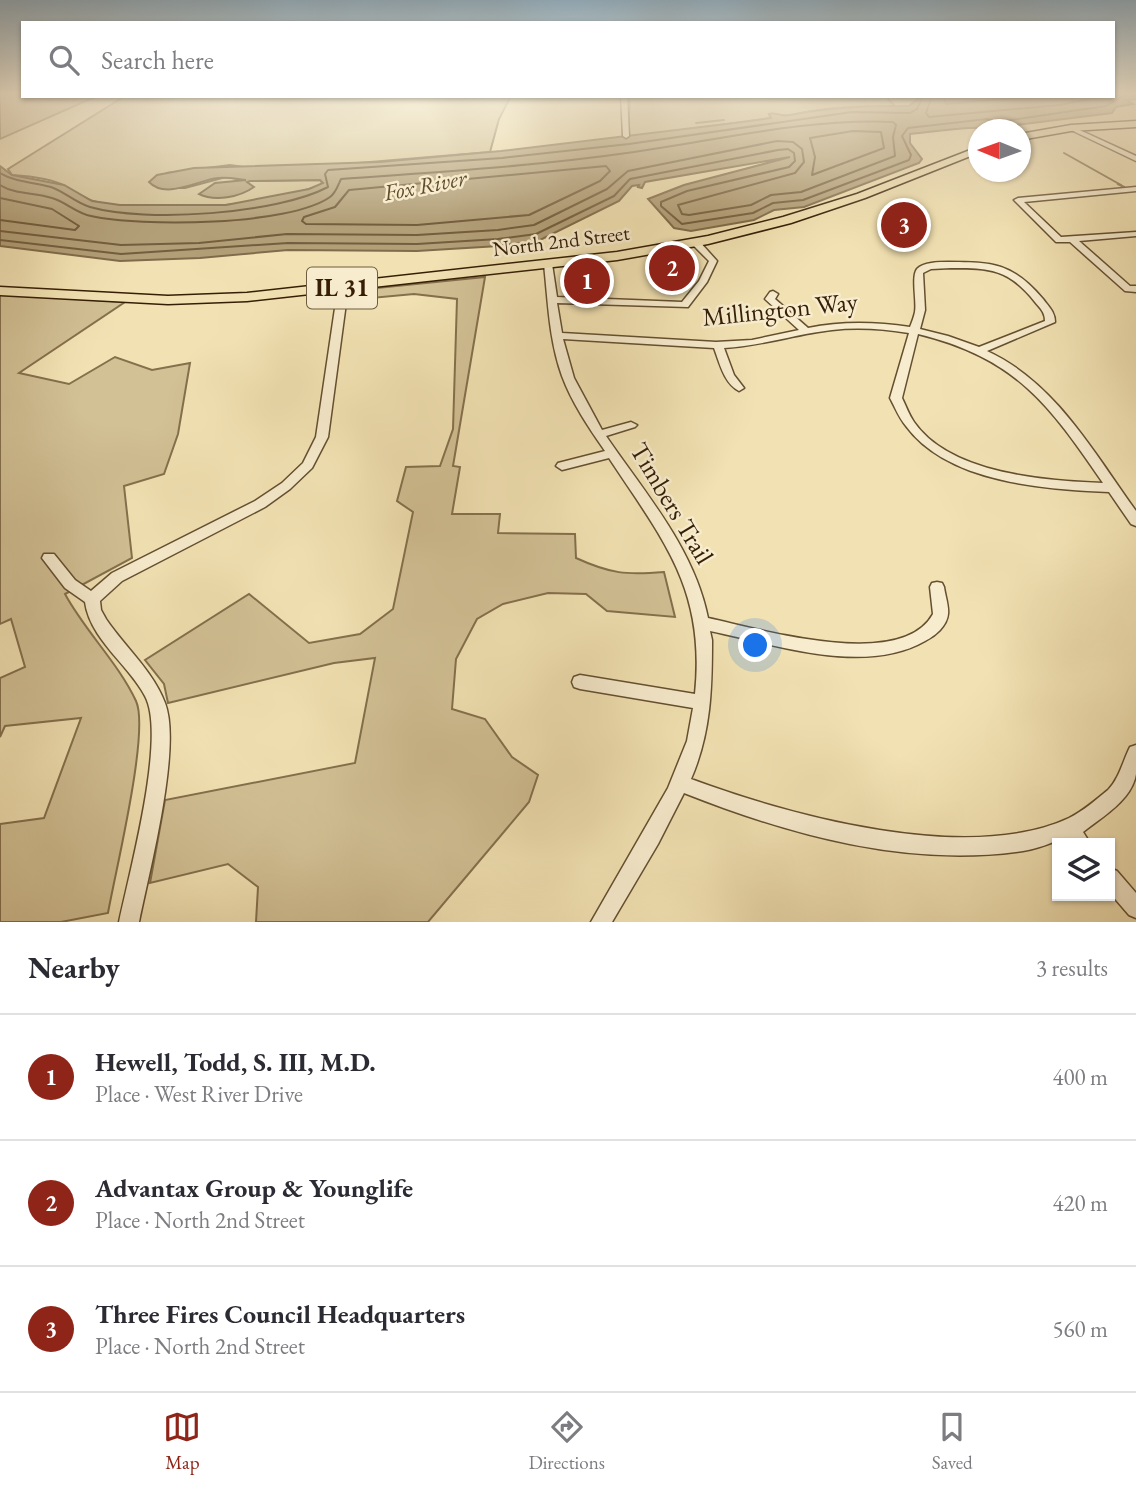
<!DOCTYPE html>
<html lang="en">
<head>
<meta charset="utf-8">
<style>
  body { margin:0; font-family:"EB Garamond",serif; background:#f7f7f7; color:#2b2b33 }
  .controls { position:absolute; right:21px; bottom:21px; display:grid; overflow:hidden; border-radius:0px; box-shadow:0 2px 5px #0004 }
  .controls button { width:63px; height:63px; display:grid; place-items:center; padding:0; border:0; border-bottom:2px solid #e1e1e2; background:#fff; color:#2b2b33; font:35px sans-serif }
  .compass { position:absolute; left:968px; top:119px; width:63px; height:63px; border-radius:50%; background:#fff; box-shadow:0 2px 5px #0004; rotate:271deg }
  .you { position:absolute; left:756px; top:646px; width:24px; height:24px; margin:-18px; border:5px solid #fff; border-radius:50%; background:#1a73e8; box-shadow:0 0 0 10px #1a73e833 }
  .badge { display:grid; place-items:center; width:46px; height:46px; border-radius:50%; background:#8f2418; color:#fff; font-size:23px; font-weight:700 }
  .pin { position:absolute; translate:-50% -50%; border:4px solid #fff; box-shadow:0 2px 7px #0006 }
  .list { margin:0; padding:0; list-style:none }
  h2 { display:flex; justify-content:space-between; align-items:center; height:91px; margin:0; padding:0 28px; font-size:30px }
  h2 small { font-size:23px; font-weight:400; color:#7c7c81 }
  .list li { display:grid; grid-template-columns:46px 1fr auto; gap:21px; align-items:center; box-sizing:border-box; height:126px; padding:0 28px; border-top:2px solid #e1e1e2 }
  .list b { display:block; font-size:26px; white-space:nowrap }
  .list p { margin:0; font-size:23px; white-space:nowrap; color:#7c7c81 }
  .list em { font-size:23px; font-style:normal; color:#7c7c81 }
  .icon { flex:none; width:38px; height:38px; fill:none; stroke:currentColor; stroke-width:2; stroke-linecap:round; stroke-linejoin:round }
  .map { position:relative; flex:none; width:1136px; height:922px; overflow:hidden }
  .search { position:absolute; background:#fff; box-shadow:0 2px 5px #0004; left:21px; right:21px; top:21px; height:77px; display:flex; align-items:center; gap:18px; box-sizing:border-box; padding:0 24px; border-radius:0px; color:#7c7c81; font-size:26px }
  .sheet { height:469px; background:#fff }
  nav { display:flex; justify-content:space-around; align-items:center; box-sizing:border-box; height:98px; border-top:2px solid #e1e1e2; background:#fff; font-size:19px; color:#7c7c81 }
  nav a { display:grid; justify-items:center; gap:4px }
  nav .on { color:#8f2418 }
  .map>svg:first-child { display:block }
  .green { fill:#d2c195; stroke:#84704d; stroke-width:2 }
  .water { fill:#b29f78; stroke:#806b4a; stroke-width:2 }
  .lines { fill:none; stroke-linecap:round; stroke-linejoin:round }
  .shore { stroke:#745e3e; stroke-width:2 }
  .stream-far1 { stroke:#806b4a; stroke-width:2 }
  .stream { stroke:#806b4a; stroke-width:2.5 }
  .minor-casing { stroke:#644f30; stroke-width:3 }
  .primary-casing { stroke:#351e05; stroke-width:3 }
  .minor { fill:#f7ecce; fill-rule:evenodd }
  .primary { fill:#f2e2b3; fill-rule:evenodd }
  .labels { text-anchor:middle; stroke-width:5; stroke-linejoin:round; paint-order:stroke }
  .far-street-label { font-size:21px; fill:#351e05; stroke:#f7ecce }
  .far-water-label { font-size:23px; font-style:italic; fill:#614b2d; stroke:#f7ecce }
  .shield { fill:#f7ecce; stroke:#6f5c41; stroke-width:2 }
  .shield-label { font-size:24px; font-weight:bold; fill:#351e05 }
  .street-label { font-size:26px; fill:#351e05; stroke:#f7ecce }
</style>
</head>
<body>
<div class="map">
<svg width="1136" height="922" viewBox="0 0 1136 922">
  <rect width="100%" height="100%" fill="#f2e2b3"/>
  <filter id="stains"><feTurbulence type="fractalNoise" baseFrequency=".00286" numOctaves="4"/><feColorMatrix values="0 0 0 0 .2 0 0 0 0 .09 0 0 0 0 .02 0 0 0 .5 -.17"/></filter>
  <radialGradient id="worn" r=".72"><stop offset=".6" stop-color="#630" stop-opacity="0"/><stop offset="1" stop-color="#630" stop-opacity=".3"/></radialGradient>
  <path class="green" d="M0,93H23V96H97L0,139Z
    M125,96H511L499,119L490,152L346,164L251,168L230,165L167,173L162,188H185L226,177L250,181L320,180L323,184C270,206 148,217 93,201C83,198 74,191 65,186C51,178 28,176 12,175L8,169Z
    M630,96H885L895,106C859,106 826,107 791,115C783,117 776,113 769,114L771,118L628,137Z
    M485,277L453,466L460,467L452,514H500L498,533L575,534L576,558C611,574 626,575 664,572L675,617L607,611L586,594L548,593L503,604L477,619L456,659L452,709L485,719L512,757L538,775L529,802L428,922H256L258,887L228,864L150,883L165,800L355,763L375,658L334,663L168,703L164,684L145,660L249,594L309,643L360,634L393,609L413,512L397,501L406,467L440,466L453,429L457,299L414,294L350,300L351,294L357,290Z
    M0,294L125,302L19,373L69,384L115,357L152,370L190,363L178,434L164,474L124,486L132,558L65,594C85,631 119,664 136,701C150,731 115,873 108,913L61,922H0V824L44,818L81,718L5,726L0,737V678L25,667L11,619L0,624Z"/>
  <path class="water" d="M1113,93H1136V99L1126,100L1133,104L1116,107L1112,113L1001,127L1005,129C973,125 942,131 910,134V143L922,159L919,163L804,207L774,210L754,220L691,231L674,228L648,199L684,185L790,157L645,182L642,188L638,187L639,185L632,186L619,201L538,241L499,246L417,251L288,250L200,258L120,261L0,246V166L12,175L64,185L92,201L120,205H226L309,189L323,183L320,180L250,181L247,182L254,187C240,197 215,202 199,194L215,183L246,180C237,179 227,177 218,178C198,180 166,200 149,182L157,175L194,168L380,162L501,151L743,122L771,118L769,114C776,112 782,117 790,115C830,107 868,106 909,106L921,96H1113Z"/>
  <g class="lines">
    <path class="shore" d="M932,96L926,113L929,117L1060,105L1104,96
      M943,96L946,104L1038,96
      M853,131L881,132L884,148L812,175L815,157L810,138Z
      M606,166L610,171L600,181L529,215L417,225L306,224L302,221L304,217L335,207L349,190Z
      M0,173C17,183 34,182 51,187C65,192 76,203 90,207C146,223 277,214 328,187L325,174L328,170L502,158L629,144L852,112L910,113L917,109L923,96
      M0,185C16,195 35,192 52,198C66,202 76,213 91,216C140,227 289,226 330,197C336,193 338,185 341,179C439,172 537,166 634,152C719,140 807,118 893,122L896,125L893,137L895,156L801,192L771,195L751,205L689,215L682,214L678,205L795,173L804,162L802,149L793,142L777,141L628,171L607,189L534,225L498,230L417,235L287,234L199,243L121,245L0,231
      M0,198L52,209L79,226L75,230L0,220
      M0,240L121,254L288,243L417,244L498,239L536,234L614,196L630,179L778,150L788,149L794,153L795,161L789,167L687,191L661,202V206L682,224L753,213L773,203L803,200L909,160L911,155L902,136L908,128L987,119L997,122L1106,106L1129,93"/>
    <path class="stream-far1" d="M696,123L724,120
      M1064,153L1121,185"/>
    <path class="stream" d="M1118,184L1124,187"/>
    <defs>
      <path id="minor" d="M621,96H627L629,136L626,138L623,136Z
        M1069,127H1073L1136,156V161L1069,129Z
        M1136,187V191L1024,202L1061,237L1136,232V236L1079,241L1130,286H1136V292L1125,291L1070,242H1056L1014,200L1018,198Z
        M693,241H699L717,261L707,282L688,307L557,303L562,333L716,342L752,340L799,330L765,299L770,292L773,291L778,294L775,299L808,328C842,321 876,322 910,327C912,322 914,317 915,312C917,301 911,277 917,269C923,262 939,262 948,262C992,262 1013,263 1043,299C1049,307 1055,312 1055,322L987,351C1055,382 1094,453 1136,511V526L1131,524L1109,492C1044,489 948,483 906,426C899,418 895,407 890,398L909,333C884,329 858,327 832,330C796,334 761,346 724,348L734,375L744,388L739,391C724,383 720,364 714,348L563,339L574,378L602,430L631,422L637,425L635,427L606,436C644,492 694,548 708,618C760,629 901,672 933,614L930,587L932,583L937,582L942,583L944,587C945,595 949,606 948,614C947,626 935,636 925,641C864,676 774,644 710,631L712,640C712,688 711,733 691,779C791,816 968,865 1069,818C1082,812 1097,799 1108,790C1119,779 1123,761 1130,747L1136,745C1136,754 1136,765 1136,774C1132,800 1102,817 1083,832L1090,843H1068L1064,838C1051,843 1037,849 1023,851C908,868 790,835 684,793L658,844L612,922H591L668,788L687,741L693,708L580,689L574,687L572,682L574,677L580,675L695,694C706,589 663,540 609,458L562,470L556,466L558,463L605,451C589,428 572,403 562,376C549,340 548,301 544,264L548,261L552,264L557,297L682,302L699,281L709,261L693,245ZM951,268C990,268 1009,269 1035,302C1040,308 1045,312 1045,321L979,347L948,336L920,329L925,310L923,273L931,269ZM918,334C1016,358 1049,404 1103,483C1046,481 950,474 914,422C909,415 906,406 902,398Z
        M343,285L348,288L328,437L312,468L290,489L265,507L122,581L100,601L101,610L106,619C125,647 153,671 165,703C182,747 149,872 139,922H119C129,874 167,736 145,696C128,664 90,639 85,602L65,588L42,558L44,554H54L75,580L91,591L112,573L255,501L282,483L303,463L316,437L338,288Z
        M1110,868L1117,871L1136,893V918L1129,915L1110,893Z"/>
      <path id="primary" d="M1136,121V127L1071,131L1020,140V134L1071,125Z
        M978,147V153L865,198L791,223L708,244L617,260L247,301L168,304L0,295V287L168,296L247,293L617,252L708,236L783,217L857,194Z"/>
    </defs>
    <use href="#minor" class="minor-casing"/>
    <use href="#primary" class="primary-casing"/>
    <use href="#minor" class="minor"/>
    <use href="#primary" class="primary"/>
  </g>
  <linearGradient id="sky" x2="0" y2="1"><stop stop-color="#92acbb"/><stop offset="0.42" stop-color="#f9f2dd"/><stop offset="1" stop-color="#f9f2dd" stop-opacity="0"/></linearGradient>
  <rect width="1136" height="222" fill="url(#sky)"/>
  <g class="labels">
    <g class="far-street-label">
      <text transform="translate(561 241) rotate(-7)" y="7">North 2nd Street</text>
    </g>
    <g class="far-water-label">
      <text transform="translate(425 185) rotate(-11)" y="8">Fox River</text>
    </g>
    <rect class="shield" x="307" y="267.5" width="70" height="41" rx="5"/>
    <g class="shield-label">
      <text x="342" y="296">IL 31</text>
    </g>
    <g class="street-label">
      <text transform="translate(780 309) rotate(-6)" y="9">Millington Way</text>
      <text transform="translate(672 503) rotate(59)" y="9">Timbers Trail</text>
    </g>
  </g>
  <rect width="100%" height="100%" filter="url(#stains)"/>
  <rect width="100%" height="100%" fill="url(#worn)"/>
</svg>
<div class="controls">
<button><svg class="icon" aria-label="layers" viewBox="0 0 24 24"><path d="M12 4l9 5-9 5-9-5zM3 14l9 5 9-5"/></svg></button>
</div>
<svg class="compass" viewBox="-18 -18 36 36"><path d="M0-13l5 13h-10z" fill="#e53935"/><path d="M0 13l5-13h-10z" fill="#7c7c81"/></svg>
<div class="you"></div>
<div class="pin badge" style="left:587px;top:281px">1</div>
<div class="pin badge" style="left:672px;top:268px">2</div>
<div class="pin badge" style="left:904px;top:225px">3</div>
<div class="search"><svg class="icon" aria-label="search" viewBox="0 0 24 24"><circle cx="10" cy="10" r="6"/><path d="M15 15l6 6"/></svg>Search here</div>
</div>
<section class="sheet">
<h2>Nearby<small>3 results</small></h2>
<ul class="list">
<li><span class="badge">1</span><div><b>Hewell, Todd, S. III, M.D.</b><p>Place · West River Drive</p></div><em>400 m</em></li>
<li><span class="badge">2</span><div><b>Advantax Group &amp; Younglife</b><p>Place · North 2nd Street</p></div><em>420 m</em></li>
<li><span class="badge">3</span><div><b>Three Fires Council Headquarters</b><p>Place · North 2nd Street</p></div><em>560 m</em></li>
</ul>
</section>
<nav>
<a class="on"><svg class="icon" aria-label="map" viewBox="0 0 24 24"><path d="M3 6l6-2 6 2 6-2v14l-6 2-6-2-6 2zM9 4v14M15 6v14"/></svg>Map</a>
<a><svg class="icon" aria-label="directions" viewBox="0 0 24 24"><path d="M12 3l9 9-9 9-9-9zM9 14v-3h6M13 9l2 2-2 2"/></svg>Directions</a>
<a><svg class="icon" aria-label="saved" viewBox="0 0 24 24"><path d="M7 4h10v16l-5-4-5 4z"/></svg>Saved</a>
</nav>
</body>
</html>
